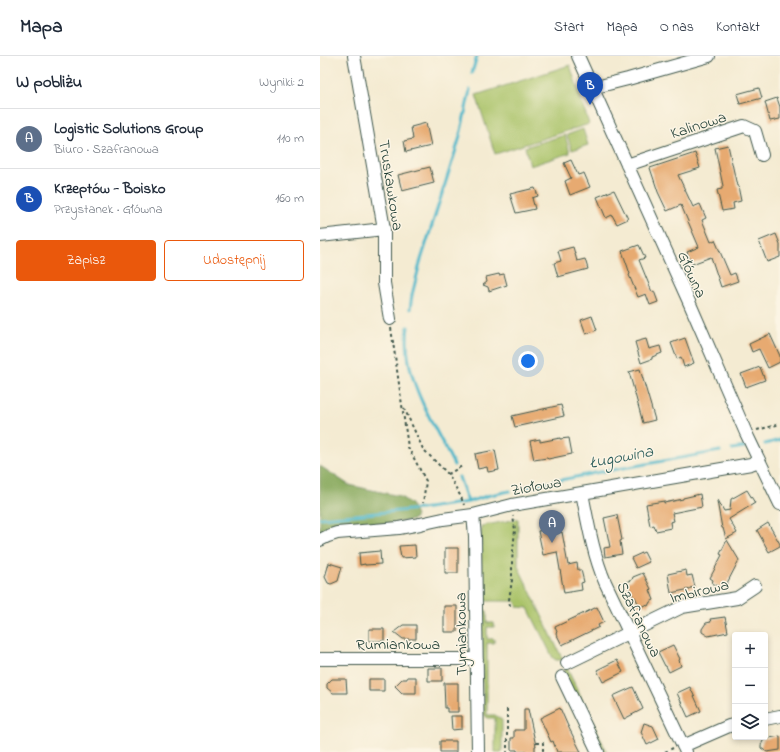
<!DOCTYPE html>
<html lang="pl">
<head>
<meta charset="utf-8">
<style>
  body { margin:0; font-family:"Indie Flower",sans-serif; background:#f2f2f3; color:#1f2937 }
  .controls { position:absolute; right:12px; bottom:12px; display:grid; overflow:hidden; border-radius:4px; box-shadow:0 2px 6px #0003 }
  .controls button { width:36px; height:36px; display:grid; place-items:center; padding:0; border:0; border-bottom:1px solid #e0e1e3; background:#fff; color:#1f2937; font:20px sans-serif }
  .you { position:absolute; left:208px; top:305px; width:14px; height:14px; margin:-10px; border:3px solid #fff; border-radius:50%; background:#1a73e8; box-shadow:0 0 0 6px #1a73e833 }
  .badge { display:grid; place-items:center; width:26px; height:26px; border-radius:50%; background:#ea580c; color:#fff; font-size:13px; font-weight:700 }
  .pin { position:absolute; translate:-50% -33px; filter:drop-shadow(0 1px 2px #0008) }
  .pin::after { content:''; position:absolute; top:21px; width:14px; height:12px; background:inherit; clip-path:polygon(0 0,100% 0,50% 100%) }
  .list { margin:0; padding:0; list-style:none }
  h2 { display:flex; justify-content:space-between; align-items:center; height:52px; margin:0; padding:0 16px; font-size:17px }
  h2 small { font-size:13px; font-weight:400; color:#747a83 }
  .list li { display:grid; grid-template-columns:26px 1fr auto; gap:12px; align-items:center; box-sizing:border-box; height:60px; padding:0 16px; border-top:1px solid #e0e1e3 }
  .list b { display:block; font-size:15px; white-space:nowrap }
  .list p { margin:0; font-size:13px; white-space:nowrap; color:#747a83 }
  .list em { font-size:13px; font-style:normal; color:#747a83 }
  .actions { display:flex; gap:8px; padding:12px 16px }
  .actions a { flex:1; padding:9px 0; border:1px solid #ea580c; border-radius:4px; text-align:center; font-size:14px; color:#ea580c }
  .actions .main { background:#ea580c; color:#fff }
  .icon { flex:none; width:22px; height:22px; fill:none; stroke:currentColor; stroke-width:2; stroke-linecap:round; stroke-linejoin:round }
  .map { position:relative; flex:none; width:460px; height:696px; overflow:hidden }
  header { display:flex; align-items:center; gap:24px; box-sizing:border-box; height:56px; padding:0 20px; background:#fff; border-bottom:1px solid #e0e1e3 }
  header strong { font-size:19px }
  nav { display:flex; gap:22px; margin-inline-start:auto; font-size:14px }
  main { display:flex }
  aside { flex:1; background:#fff }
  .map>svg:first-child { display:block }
  .green { fill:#a9c267; stroke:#64804e }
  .forest { fill:#86a85c; stroke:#527248 }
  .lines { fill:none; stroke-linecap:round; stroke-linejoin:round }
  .stream { stroke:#4db7ca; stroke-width:3 }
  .building { fill:#e7aa71 }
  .minor-casing { stroke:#3f574c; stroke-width:14 }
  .path { stroke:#3f574c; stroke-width:2; stroke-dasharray:3 3; stroke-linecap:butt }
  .minor { stroke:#fff; stroke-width:12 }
  .labels { text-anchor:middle; stroke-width:3; stroke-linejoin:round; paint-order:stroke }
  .street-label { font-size:16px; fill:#1f3d34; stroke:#fcf5e5 }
  .water-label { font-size:17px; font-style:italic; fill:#2a5c5a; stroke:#fcf5e5 }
</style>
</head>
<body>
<header>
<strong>Mapa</strong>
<nav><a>Start</a><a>Mapa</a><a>O nas</a><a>Kontakt</a></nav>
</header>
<main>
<aside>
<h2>W pobliżu<small>Wyniki: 2</small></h2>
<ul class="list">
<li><span class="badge" style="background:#5c6f8a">A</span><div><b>Logistic Solutions Group</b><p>Biuro · Szafranowa</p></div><em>110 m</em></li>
<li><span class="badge" style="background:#1a4fb4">B</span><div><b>Krzeptów - Boisko</b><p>Przystanek · Główna</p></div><em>160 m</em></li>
</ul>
<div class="actions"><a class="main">Zapisz</a><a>Udostępnij</a></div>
</aside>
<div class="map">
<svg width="460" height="696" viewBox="0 0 460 696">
  <rect width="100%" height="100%" fill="#fcf5e5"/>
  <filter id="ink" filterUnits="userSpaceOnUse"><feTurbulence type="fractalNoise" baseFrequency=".025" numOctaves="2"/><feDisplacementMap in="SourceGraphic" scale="8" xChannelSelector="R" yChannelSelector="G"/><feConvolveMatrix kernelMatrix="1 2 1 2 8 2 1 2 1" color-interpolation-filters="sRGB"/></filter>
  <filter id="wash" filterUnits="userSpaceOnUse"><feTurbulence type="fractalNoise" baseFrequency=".012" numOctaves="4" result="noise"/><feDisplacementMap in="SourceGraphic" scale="16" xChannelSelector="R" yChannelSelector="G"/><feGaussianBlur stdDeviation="0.9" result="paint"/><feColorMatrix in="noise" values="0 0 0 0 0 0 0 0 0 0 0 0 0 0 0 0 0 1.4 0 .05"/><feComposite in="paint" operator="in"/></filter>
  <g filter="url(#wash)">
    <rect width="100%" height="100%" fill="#f4ebd2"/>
    <path class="green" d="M250,9L269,68L175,98L156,39Z
      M263,73L268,89L252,94L247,79Z
      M245,79L250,97L210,110L205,91Z
      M198,463V510L243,604H236L233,602L208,552L198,551L195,545H165L162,541L161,470Z
      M164,555H167V567H174V571H167V583H174V587H167V659H175L182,664V696H175V662H167L163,657L162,556Z
      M246,610L287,696H281L244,619Z"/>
    <path class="forest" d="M0,410L29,429L79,440L91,448L96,460L93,464L0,478Z"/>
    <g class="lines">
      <path class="stream" d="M152,17L157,0
        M90,253L92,239L100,207L139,84L150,34
        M88,271C81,321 113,366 134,409
        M445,388L460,384
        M412,393L425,391
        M139,421L148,446
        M207,431L275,417L400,395
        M0,462L101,453L148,446L170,439L190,435"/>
    </g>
    <g id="blocks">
      <path class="building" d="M439,32L442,42L420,48L417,38Z
        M457,42L460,51V63L450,65L445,46Z
        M106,67L111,90L86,96L84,85L93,83L91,71Z
        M408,89L417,130H418L421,145L413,147L414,153L402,155L397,134L402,133V131L403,130L395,92Z
        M375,97L380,112L358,119L373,151L380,148L386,162L382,164L391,186L395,184L410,219L415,217L418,225L401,231L391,201L372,208L367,196L379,191L361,149L347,155L338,136L330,112Z
        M251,104L258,119L264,117L270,131L250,139L245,125L251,122L244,107Z
        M110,111L114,127L82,135L78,119Z
        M215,132L218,140L212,142L215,153L196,157L190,138Z
        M294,134L308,163L297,168L292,159L286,162L277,141Z
        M456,178L460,188V201L447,206L439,185Z
        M319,189L325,202L319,204L332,236L334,235L338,246L330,249L326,238L318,241L309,219L310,218L307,209L302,195Z
        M253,191L257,205L265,203L268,213L238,221L234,207L241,205L238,195Z
        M179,218V219L184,218L187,229L169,235L168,231L163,229L167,226L166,221Z
        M272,260L277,274L266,278L261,264Z
        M450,278L460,300V306L448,312L439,293L432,296L429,288Z
        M365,282L374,307L364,311L361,301L357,303L351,287Z
        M326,283L329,293L340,290L342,297L332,301V303L321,307L315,286Z
        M440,311L445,324L426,331L421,318Z
        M320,313L335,364L323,367L309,316Z
        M241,349L244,360L195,371L192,360Z
        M240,382V383L249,382L252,398L228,403L227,402L214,404L210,385L220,383V386Z
        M175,394L179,414L168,416L167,411L158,413L155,398Z
        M427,434L435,447L409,463L417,477L406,483L403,472H402L397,445L398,444L404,455L410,454L411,443Z
        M380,438L382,451L352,457L354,465L350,466L351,472L336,475L334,469L330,470L326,448L344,445V447L363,443V442Z
        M297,459L302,484L300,485L302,498L285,501L284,492L290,491L284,462Z
        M448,467L460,488V490L449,496L437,474Z
        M228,473L229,479L242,476L248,509L257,507L258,514H261L264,526L261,527L262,534L244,537L237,496L223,499L218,475Z
        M407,484L419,504L404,533L392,527L393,524L390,522L402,499L400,498Z
        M95,489L96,501L81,502L79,490Z
        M125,492H138V517H125Z
        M60,495L61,508L45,509V508L40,509L39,497Z
        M324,496L329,506L316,512L311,502Z
        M9,507L22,511L18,525L11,528L8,527L5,521Z
        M366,514L367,520L372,519L375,531L370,532V533L351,537L348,518Z
        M323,517L331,533L330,534L334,544L330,546L328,550L325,549L320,551L315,541L314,542L306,526L312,524L313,521Z
        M124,550H137V576H124Z
        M277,551L284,566L278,569L279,571L242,589L236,577L237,576L235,571Z
        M405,561L408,576L388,580L382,576V573L386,567L391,566L390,563Z
        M83,569H96V583H83L74,576Z
        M49,573H64V585H49Z
        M353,589L360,603L359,604L361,610L349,616L346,610H345L338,596Z
        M297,604L303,616L283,626L277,614Z
        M108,612H122V625H108Z
        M87,621H96V637H82L75,630L82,623H87Z
        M12,623H26L27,637H13L7,632V628Z
        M49,623H64V635H49Z
        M124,627H138V656H127V652H125Z
        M313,631L323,653L304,663L293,640Z
        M370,631L381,655L368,661L357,637Z
        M240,652L247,668L261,696H237L233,685L231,686L220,662Z
        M204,653H208L216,690H215V696H197V694H191V682H194V674H204Z
        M131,660H142V673L132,674Z
        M324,667L333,670L339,683L327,689L321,676Z
        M460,680V694L447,696L441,692V689L444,683Z
        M120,685H136V696H120Z"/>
    </g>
  </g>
  <g filter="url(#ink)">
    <use href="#blocks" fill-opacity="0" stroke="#3f574c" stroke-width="1"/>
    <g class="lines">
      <defs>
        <path id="minor" d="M34,0L64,173V227L70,263
          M258,0L370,248L426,377L460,448
          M272,32L308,23L389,0
          M307,109L424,70L435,75L442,99
          M0,180L64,173
          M262,437C268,467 273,498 285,526L366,696
          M153,459L155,480L158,696
          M0,484L8,480L17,477L79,472L100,468L123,463L153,459L192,449L431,408L439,405
          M0,603H157
          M247,607L362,551L417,542L435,530
          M242,621L278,696
          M445,663L460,660
          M363,690L409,670L415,669"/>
      </defs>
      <use href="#minor" class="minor-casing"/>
      <path class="path" d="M71,272L88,391L106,425L103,447
        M84,352L103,393L128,418L141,441L144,449
        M437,374L460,368
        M128,418L142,410
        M190,550L189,544L192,524V505L195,474L193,460
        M187,653V696
        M216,687H223V696
        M345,696L353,692"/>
      <use href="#minor" class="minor"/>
    </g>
  </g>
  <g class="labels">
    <g class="street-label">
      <text transform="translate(378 68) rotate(-18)" y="6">Kalinowa</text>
      <text transform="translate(72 129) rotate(81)" y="6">Truskawkowa</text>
      <text transform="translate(373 218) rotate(66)" y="6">Główna</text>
      <text transform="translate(216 429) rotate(-10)" y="6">Ziołowa</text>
      <text transform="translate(379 534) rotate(-14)" y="6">Imbirowa</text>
      <text transform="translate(320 563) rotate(64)" y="6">Szafranowa</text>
      <text transform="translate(140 578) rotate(-91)" y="6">Tymiankowa</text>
      <text x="78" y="593">Rumiankowa</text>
    </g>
    <g class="water-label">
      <text transform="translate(301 400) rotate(-11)" y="6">Ługowina</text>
    </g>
  </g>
</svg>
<div class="controls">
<button>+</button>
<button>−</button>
<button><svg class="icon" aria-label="layers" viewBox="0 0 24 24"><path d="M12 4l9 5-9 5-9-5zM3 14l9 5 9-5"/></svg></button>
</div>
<div class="you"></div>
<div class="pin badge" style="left:232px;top:487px;background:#5c6f8a">A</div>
<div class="pin badge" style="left:270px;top:49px;background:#1a4fb4">B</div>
</div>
</main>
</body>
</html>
